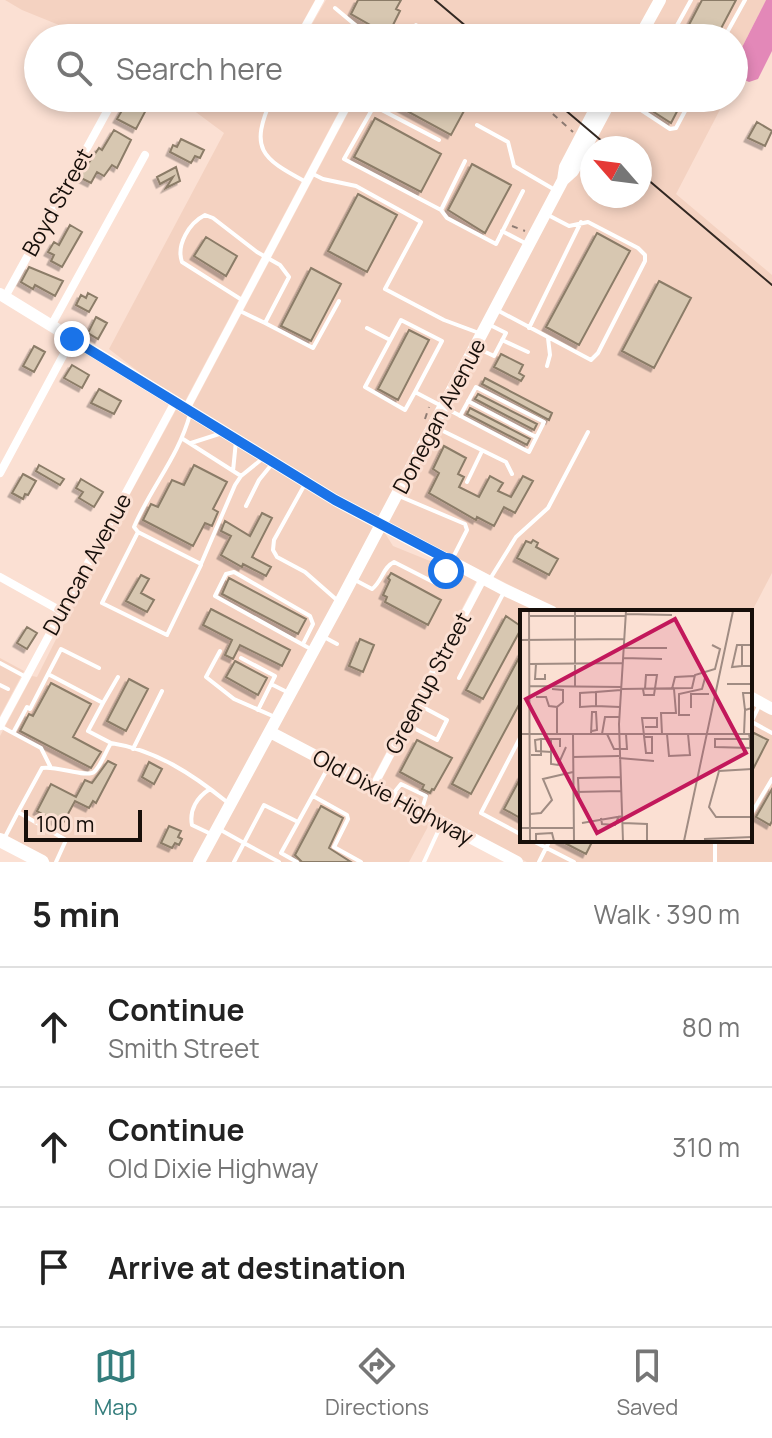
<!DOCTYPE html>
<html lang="en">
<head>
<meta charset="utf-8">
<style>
  body { margin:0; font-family:Manrope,sans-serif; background:#f2f2f2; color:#222 }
  .compass { position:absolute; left:580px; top:136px; width:72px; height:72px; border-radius:50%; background:#fff; box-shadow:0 4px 12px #0003; rotate:298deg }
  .scale { position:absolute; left:24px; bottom:20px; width:118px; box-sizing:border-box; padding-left:8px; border:4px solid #170f0a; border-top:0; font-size:22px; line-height:28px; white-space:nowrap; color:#170f0a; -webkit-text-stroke:6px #fbe0d3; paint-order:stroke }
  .stop { position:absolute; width:24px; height:24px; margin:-18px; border:6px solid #1a73e8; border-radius:50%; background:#fff }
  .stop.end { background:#1a73e8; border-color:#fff; box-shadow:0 2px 8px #0008 }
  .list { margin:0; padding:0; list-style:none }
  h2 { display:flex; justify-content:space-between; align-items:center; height:104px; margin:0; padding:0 32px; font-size:34px }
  h2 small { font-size:26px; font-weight:400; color:#767676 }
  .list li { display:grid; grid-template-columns:52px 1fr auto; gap:24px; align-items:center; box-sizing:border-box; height:120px; padding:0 32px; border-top:2px solid #e0e0e0 }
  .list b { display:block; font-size:30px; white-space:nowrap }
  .list p { margin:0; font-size:26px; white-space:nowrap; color:#767676 }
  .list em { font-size:26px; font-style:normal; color:#767676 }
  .icon { flex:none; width:44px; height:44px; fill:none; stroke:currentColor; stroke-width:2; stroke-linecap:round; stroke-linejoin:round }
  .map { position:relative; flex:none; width:772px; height:862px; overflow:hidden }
  .search { position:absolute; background:#fff; box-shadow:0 4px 12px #0003; left:24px; right:24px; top:24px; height:88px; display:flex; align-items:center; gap:20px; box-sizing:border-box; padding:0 28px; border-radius:44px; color:#767676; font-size:30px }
  .sheet { height:464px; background:#fff }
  nav { display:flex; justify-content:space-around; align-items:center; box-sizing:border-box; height:112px; border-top:2px solid #e0e0e0; background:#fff; font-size:22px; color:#767676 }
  nav a { display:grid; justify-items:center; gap:4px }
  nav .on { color:#347d7c }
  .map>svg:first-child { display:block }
  .built { fill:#f4d2c1; fill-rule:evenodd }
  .water { fill:#e388b8 }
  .building { fill:#d7c7b1; stroke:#8b7c67; stroke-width:2; filter:url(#shadow) }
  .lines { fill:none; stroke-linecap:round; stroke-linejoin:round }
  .path { stroke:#8e7c73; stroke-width:2; stroke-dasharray:6 6; stroke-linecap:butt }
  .lane { stroke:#fff; stroke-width:4 }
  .street { stroke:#fff; stroke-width:8 }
  .secondary { stroke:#fff; stroke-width:12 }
  .primary { stroke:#fff; stroke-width:14 }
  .rail { stroke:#322822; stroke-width:2 }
  .route { stroke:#1a73e8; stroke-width:10 }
  .labels { text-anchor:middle; stroke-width:6; stroke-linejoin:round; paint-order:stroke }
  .street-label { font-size:22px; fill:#170f0a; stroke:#fbe0d3 }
  .inset-road { fill:none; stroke:#a08c83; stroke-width:2 }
  .view { fill:#c2185b; fill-opacity:0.15; stroke:#c2185b; stroke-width:4 }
  .inset-edge { fill:none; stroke:#170f0a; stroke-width:4 }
</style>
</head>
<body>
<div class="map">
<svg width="772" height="862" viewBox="0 0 772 862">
  <defs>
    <filter id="shadow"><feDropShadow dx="-3.5" dy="3.5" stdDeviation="0" flood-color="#0004"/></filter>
  </defs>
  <rect width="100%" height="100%" fill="#fbe0d3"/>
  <path class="built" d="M5,0H315L294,38H91L22,10Z
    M326,0H655L634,38H304Z
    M665,0H766L734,63V38H645Z
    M177,98H346L184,403L161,389L109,349L224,133Z
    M356,98H602L379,519L337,497L192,407Z
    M612,98H726L676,194L772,275V573L750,615V612H563L387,523ZM592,148H640V196H592Z
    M177,408L383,530L393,546L477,580L371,781L276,731L194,862H51L0,835V736L32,676L37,677L115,522Z
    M485,584L542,612H522V840H750V702L772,713V862H527L379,785Z
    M0,658L24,671L0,716Z
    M272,738L431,821L409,862H204Z"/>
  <path class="water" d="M766,0H772V51L758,79L749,82L734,75V63Z"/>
  <path class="building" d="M358,0H401L396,9L400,11L388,35L351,14Z
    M702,0H736L716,38H682Z
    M383,98H471L451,135Z
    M651,98H684L671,123L646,107Z
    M128,100L146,110L136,129L117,119Z
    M375,118L441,154L421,192L354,157Z
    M757,122L772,131L765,146L748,138Z
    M114,130L131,140L117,168L112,165L104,176L97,172L91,183L79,177L99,148L102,150Z
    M181,139L204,150L200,158L195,156L191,163L170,152L173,145L177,147Z
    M472,164L511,185L485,233L448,210Z
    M176,167L180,181L166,188L173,177L160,184L157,177Z
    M358,194L397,215L367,272L328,251Z
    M70,225L82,232L62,267L51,261L54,255L48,252L54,242L59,245Z
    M597,233L630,251L579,345L546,327Z
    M206,237L237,256L226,276L194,256Z
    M29,267L63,281L55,296L35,285L33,289L21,282Z
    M311,268L341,284L311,341L281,326Z
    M659,281L691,298L654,368L622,351Z
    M88,293L97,298L89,312L76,305L81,295L86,298Z
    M96,317L107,323L98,339L88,333Z
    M409,330L429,340L398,400L378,389Z
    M34,346L45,352L34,372L23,366Z
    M501,354L523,365L519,373L524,376L521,381L494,367Z
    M72,365L89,375L82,388L64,378Z
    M485,378L552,413L549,420L482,384Z
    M99,389L121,401L114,414L91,403Z
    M478,394L537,424L534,430L475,399Z
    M470,408L530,439L527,445L467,414Z
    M444,446L466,458L458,474L464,477L459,487L479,497L490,476L503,483L498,491L511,497L523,476L533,481L515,513L504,507L494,526L477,517L476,520L429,493L439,473L433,469Z
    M39,465L64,479L60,485L36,471Z
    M194,465L227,482L213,509L218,512L212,526L205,523L193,546L143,520L151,504L158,507L172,480L184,485Z
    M23,474L36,481L28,495L25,494L23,499L12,493Z
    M81,479L103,492L94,507L79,498L83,492L76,488Z
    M262,513L272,518L252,557L271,567L266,576L243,564L242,567L221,555L231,536L221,531L225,521L250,536Z
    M533,540L538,543L536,547L558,559L549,575L517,558L526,541L531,543Z
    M391,573L441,600L428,625L385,602L387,597L383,595L390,580L388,578Z
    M141,575L149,579L141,593L154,600L147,612L126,601Z
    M229,578L306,619L298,634L222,594Z
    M211,609L290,650L282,666L240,645L233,659L225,655L232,640L203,625Z
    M506,616L522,627L483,699L466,690Z
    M27,627L37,633L27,649L17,643Z
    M360,639L374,645L363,672L349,666Z
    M522,652V699L471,794L452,784Z
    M235,661L267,678L258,695L226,677Z
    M129,679L148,689L126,731L107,721Z
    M51,683L91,704L73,737L101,752L91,768L20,731L29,714L33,716Z
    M754,733L768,740L750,775V741Z
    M417,740L452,758L434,790L432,789L430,793L422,789L424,785L400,772Z
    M108,761L116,765L96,803L93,801L89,808L75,801L62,825L37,811L51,784L76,797L85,780L92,783Z
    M149,762L162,769L154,784L142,777Z
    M522,775V819L504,809Z
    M772,789V821L770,825L756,817Z
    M321,806L343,818L329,848L351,862H302L295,855Z
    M169,826L181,831L178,837L182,839L179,845L175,843L172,848L161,843Z
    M559,840H593L586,854Z"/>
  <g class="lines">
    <path class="path" d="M535,98L573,132
      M512,226L525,231
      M425,419L429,407"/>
    <path class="lane" d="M335,8L371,38
      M645,32L657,38
      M409,38L416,25
      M670,38L691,0
      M724,38L745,0
      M272,98C249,149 261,158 306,182
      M359,98L374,106L344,159L441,210L465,161
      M378,98L374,106L439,140
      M639,98L635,106L670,129L676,128L692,98
      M477,125L508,142L514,166L555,190
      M311,173L323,179L356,186L421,222L385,289L444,320L479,333
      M441,210L447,218L496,244L523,191
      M502,231L525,243
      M497,310L591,360L598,353L645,261V255L638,248L588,222L569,226L548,215
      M240,311L265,323L289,277L280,265L257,252L213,218L205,215C189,223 176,245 182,262L242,300
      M265,323L313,348L339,301
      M367,328L390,340
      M529,328L581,222
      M502,340L528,352
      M477,348L494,356L506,333L490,325
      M547,366L550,355L548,338
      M415,392L442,341L401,320L365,387L405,410L415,392L529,452L544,422L476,387L460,416
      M468,401L536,437
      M190,414C179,456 151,487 134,527L138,532L201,564L235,485L241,476L262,459
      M435,427L506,462L512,474
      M183,439L241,476
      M191,443L219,434
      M233,471L236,441
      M467,482L482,451
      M305,484L274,540L273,550L277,557L305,572L338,601
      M246,506L259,480L272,464
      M138,532L102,603L167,635L201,565
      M490,579L516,537L548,508L588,432
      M355,580L372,589C382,582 383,567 394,562L439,585L467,530L465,524L399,496
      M324,637L337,644
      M303,644L313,624L310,616L241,576L234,572L226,574L215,596L307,647L312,649
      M220,651L206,677L234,699L275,717
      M241,658L275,676L271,684
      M0,663L26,677
      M48,674L61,649L99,668
      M459,678L504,592
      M0,685L8,689
      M103,703L118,677
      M258,710L271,684L289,693
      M752,722L772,733
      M406,724L437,740L447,720L419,705
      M750,725L759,706
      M0,726L13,733L27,707L30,709L48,674L103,703L88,731L111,743
      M13,733L41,748L50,766
      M522,734L481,813L522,835
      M133,749L162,691
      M210,789C197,797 189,810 192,825L211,834
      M393,794L401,784L426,796L422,809
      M313,796L347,815L348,819L334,847L361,862
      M18,812L42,768C55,765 87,778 94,772C101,766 106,751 111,743C156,750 192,774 227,802
      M750,816L772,779
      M219,829L244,843L234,862
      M4,839L18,812L66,840L56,862
      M531,840L574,862
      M279,862L244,843L264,805L298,822
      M297,862L281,853L329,766
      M424,862L441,825
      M539,862L550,840
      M715,862V840"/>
    <path class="street" d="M299,38L320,0
      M5,297L110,106
      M51,326L145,155
      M186,409L351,98
      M0,473L72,339
      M0,577L61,611
      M0,726L175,402
      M373,787L483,579"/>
    <path class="secondary" d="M639,38L660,0
      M563,180L565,167L601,98
      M0,294L335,500L505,590L552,612
      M750,697L772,709
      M270,732L517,862
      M199,862L340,602L563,180L573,171L612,98"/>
    <path class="primary" d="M0,840L42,862"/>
    <path class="rail" d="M435,0L480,38
      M551,98L610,148
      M640,173L772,285"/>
  </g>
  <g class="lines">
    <path class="route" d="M72,339L335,500L451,561L446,571"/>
  </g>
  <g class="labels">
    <g class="street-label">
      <text transform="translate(57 202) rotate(-61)" y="8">Boyd Street</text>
      <text transform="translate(439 416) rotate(-62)" y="8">Donegan Avenue</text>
      <text transform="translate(87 564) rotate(-61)" y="8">Duncan Avenue</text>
      <text transform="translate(428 683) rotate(-62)" y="8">Greenup Street</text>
      <text transform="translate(393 797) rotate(28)" y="8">Old Dixie Highway</text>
    </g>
  </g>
  <g transform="translate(520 610)">
    <rect width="232" height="232" fill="#fbe0d3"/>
    <path class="inset-road" d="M9,1L10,231M106,4L152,5M9,6H106M0,30L105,29M222,35H217L212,57L222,56M232,35H222V56H232M104,38H147M103,48L142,49M10,54L103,53M16,54L15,69H25V64M207,74H232M10,76L102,77M55,76V1M32,79L43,80V92L37,97M101,79L172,78L175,65L195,59L200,39L192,35M123,79L124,85H134L137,65H126L125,79M152,79L155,67L174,66M76,82L60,83V97L76,96M16,87H26L29,96L37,97V123M100,97L76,96V82L101,80M171,98V84H189M225,100L223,83H232M170,105H159V84L182,79L185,68M125,117H137V108H122L126,143H132V127H125M0,124H232M53,124L54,231M71,124L72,102H76L77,120L72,121M82,124L85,107H100M87,124L94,139H107L106,124M142,124L141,103H156L154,79M147,124L149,146L170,145L168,124M224,124L225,100L232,98M229,124L230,129V138L195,137V129H230M21,129L15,130L16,141L31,142V129H40V137M31,142V154L38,155L46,137M11,145H21V129H31M53,147L99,146M99,148L134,151M232,159L199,161L189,197L196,207H232M55,182L102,181M59,188L58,168L100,167M10,204L21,203L32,190L23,169L53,162M81,208L82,214L95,215L99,206M62,213L103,206M103,213L127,214V231M0,218H53M184,229L232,227M16,231V224L32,223L34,231M103,231L99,114L106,1M164,231L213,1"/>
    <path class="view" d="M155,9L226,143L77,223L6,89Z"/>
    <rect width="232" height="232" class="inset-edge"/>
  </g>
</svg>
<svg class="compass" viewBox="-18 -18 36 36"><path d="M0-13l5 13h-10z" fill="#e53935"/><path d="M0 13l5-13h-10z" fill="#767676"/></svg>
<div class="scale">100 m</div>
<div class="stop" style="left:446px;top:571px"></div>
<div class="stop end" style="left:72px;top:339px"></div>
<div class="search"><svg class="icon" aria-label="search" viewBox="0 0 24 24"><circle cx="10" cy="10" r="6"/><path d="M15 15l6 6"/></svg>Search here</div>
</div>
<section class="sheet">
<h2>5 min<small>Walk · 390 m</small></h2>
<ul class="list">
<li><svg class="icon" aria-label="ahead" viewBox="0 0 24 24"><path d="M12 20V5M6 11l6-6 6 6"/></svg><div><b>Continue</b><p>Smith Street</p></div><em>80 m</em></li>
<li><svg class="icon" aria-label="ahead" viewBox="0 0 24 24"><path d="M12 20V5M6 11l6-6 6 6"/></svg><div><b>Continue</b><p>Old Dixie Highway</p></div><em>310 m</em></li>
<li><svg class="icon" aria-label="arrive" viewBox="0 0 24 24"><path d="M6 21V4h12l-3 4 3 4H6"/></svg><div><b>Arrive at destination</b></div></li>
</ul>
</section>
<nav>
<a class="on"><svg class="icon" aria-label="map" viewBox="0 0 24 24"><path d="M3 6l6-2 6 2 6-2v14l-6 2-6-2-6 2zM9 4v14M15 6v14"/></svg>Map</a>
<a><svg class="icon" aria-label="directions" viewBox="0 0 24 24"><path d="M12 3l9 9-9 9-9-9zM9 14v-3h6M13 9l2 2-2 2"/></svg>Directions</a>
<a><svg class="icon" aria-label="saved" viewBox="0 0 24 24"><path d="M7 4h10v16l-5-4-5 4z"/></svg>Saved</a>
</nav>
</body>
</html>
